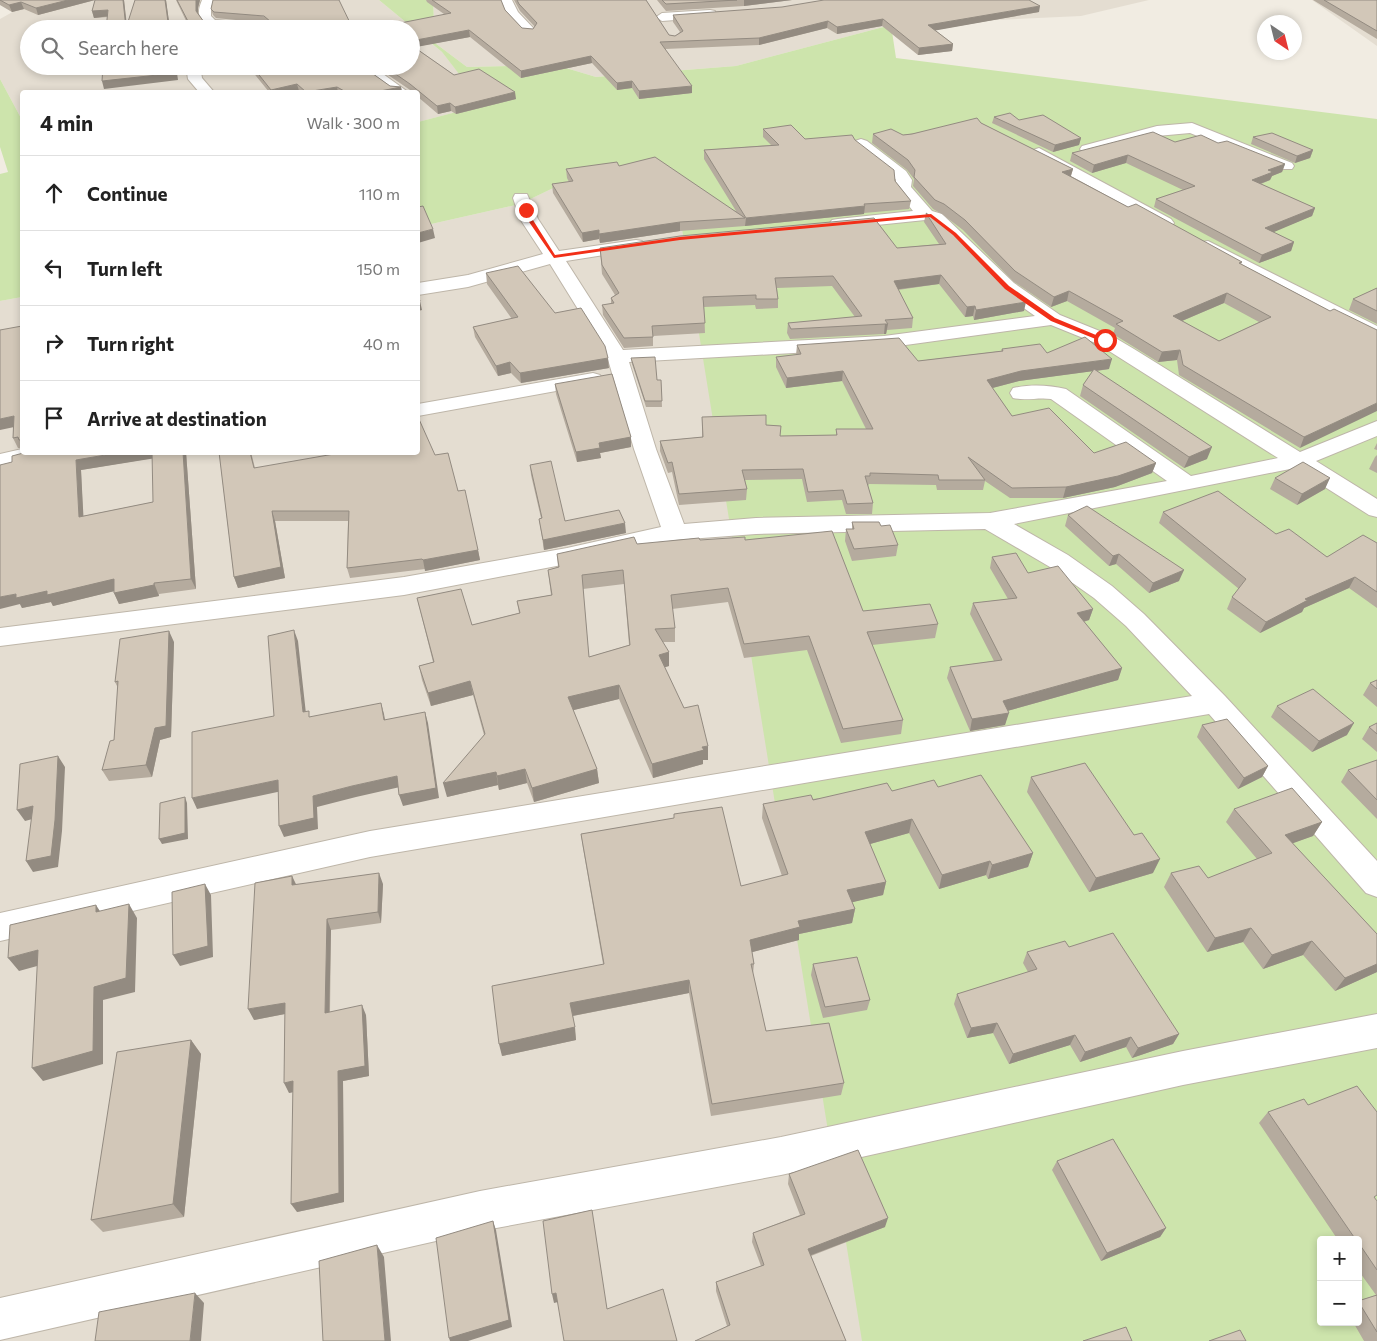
<!DOCTYPE html>
<html lang="en">
<head>
<meta charset="utf-8">
<style>
  body { margin:0; font-family:Commissioner,sans-serif; background:#f6f6f6; color:#222 }
  .controls { position:absolute; right:15px; bottom:15px; display:grid; overflow:hidden; border-radius:5px; box-shadow:0 2px 8px #0003 }
  .controls button { width:45px; height:45px; display:grid; place-items:center; padding:0; border:0; border-bottom:1px solid #e0e0e0; background:#fff; color:#222; font:25px sans-serif }
  .compass { position:absolute; left:1257px; top:15px; width:45px; height:45px; border-radius:50%; background:#fff; box-shadow:0 2px 8px #0003; rotate:145deg }
  .stop { position:absolute; width:15px; height:15px; margin:-11px; border:4px solid #f22f18; border-radius:50%; background:#fff }
  .stop.end { background:#f22f18; border-color:#fff; box-shadow:0 1px 5px #0008 }
  .list { margin:0; padding:0; list-style:none }
  h2 { display:flex; justify-content:space-between; align-items:center; height:65px; margin:0; padding:0 20px; font-size:21px }
  h2 small { font-size:16px; font-weight:400; color:#767676 }
  .list li { display:grid; grid-template-columns:32px 1fr auto; gap:15px; align-items:center; box-sizing:border-box; height:75px; padding:0 20px; border-top:1px solid #e0e0e0 }
  .list b { display:block; font-size:19px; white-space:nowrap }
  .list em { font-size:16px; font-style:normal; color:#767676 }
  .icon { flex:none; width:28px; height:28px; fill:none; stroke:currentColor; stroke-width:2; stroke-linecap:round; stroke-linejoin:round }
  .map { position:relative; flex:none; width:1377px; height:1341px; overflow:hidden }
  .search { position:absolute; background:#fff; box-shadow:0 2px 8px #0003; left:20px; top:20px; width:400px; height:55px; display:flex; align-items:center; gap:12px; box-sizing:border-box; padding:0 18px; border-radius:28px; color:#767676; font-size:19px }
  .panel { position:absolute; background:#fff; box-shadow:0 2px 8px #0003; left:20px; top:90px; width:400px; height:365px; border-radius:5px }
  .map>svg:first-child { display:block }
  .residential { fill:#e4ddd1; fill-rule:evenodd }
  .green { fill:#cde4ac; fill-rule:evenodd }
  .lines { fill:none; stroke-linecap:round; stroke-linejoin:round }
  .minor-casing { stroke:#beb6a9; stroke-width:2 }
  .minor { fill:#fff; fill-rule:evenodd }
  .wall { fill:#b5ab9e; fill-rule:evenodd }
  .shaded-wall { fill:#938b81 }
  .building { fill:#d2c7b8; stroke:#938b81; fill-rule:evenodd }
  .route { fill:#f22f18 }
</style>
</head>
<body>
<div class="map">
<svg width="1377" height="1341" viewBox="0 0 1377 1341">
  <rect width="100%" height="100%" fill="#f1ece2"/>
  <path class="residential" d="M34,0H379L442,52L484,105L418,122V92H22V120L0,79V19ZM29,29H411V66H29Z
    M433,0H1149L1081,16L891,25L736,66L596,77L556,65L467,67L435,43Z
    M1312,0H1377V46Z
    M570,180L1377,294V1341H0V301L22,297V452H418V227L520,204ZM1321,1240H1358V1322H1321Z"/>
  <path class="green" d="M379,0H433L435,43L467,67L556,65L596,77L736,66L891,25L896,58L1377,119V1341H862L673,173L570,180L520,204L418,227V122L483,105L442,52ZM1321,1240H1358V1322H1321Z
    M0,79L22,120V297L0,301V174L8,172L0,147Z"/>
  <g class="lines">
    <defs>
      <path id="minor" d="M202,0H214L211,7V16L215,20L265,25L271,29H220L206,27C198,17 197,12 202,0Z
        M500,0H512L518,12L536,31L534,34H524L507,16Z
        M710,10L715,11L716,14L715,17L662,21L656,17L662,13Z
        M186,66H200L202,78L214,92H199L188,79Z
        M355,66H372L408,92H392Z
        M1192,123L1292,163L1294,166L1292,169H1280L1190,133L1157,136L1088,154L1082,152L1080,149L1082,146L1157,126Z
        M861,139L867,141L906,171L912,180L911,187L932,211L942,214L1014,283L1060,315L1112,336L1134,349L1300,452L1377,421V436L1316,461L1377,499V517L1369,515L1295,468L1014,524L1068,555L1112,586L1144,614L1225,696L1377,861V897L1366,893L1209,714L370,857L0,941V913L370,831L1192,696L1126,626L1094,598L1050,567L985,529L756,534L675,540L567,564L404,595L0,646V628L404,577L567,548L661,527L634,449L607,356L550,264L468,287L418,295V283L468,275L543,254L520,219L513,198L515,194H527L538,219L559,251L636,240L642,241L645,245L642,249L566,261L623,350L884,336L1035,316L1000,291L930,222L925,220L838,229L832,228L829,224L832,220L838,219L913,211L895,188L896,180L894,177L855,147L853,144L855,141ZM1051,325L1098,344L1278,458L1191,476L1066,389C1048,385 1032,384 1013,388L1010,393L1013,398C1026,401 1039,397 1051,399L1167,481L990,513L756,518L684,524L656,449L629,362L884,348Z
        M1039,148L1171,219L1174,223L1171,227L1165,228L1159,227L1033,156L1031,153L1033,150Z
        M1208,241L1377,326V340L1370,338L1202,250L1199,246L1202,242Z
        M593,373L600,375L603,379L600,383L418,416V404Z
        M22,449V452H51L48,457L0,468V454Z
        M1377,1014V1048L1183,1085L781,1175L480,1231L0,1340V1298L480,1191L781,1137L1183,1051Z"/>
    </defs>
    <use href="#minor" class="minor-casing"/>
    <use href="#minor" class="minor"/>
  </g>
  <path class="wall" d="M0,0H124L127,25L135,0H166L170,29H106L108,17L94,18L92,11L95,0L38,15L24,9L12,12L0,5Z
    M176,0H200L198,8V13L204,22L218,24H266L265,23L216,18L213,15L211,9L353,29H190Z
    M426,0H501L505,10L522,28L533,29L535,27L520,11L514,0H646L669,35L675,36L680,32L673,22V15L1039,12L935,30L953,44L952,51L918,55L882,26L837,34L827,28L759,45L665,49L692,93L639,99L632,88L617,90L592,63L521,78L470,37L414,47L454,75L516,99L456,114L451,111L438,114L418,97V92H413L375,66H411V29L444,14L427,2Z
    M657,0H792L744,6L666,11Z
    M1313,0H1377V39Z
    M248,66H362L390,86L401,87L402,92H300L299,91L293,92H269Z
    M994,117L1019,120L1081,138L1079,145L1053,152L992,123Z
    M981,123L1073,169L1071,176L1128,207L1242,262L1241,264L1330,311L1377,330L1300,448L1179,375L1177,360L1158,362L1113,334L1115,328L1067,301L1051,307L1013,281L963,230L942,214L933,209L913,186L914,179L907,170L872,143L873,134L903,135ZM1224,303L1259,322L1219,341L1182,321Z
    M763,129L805,139L855,140L895,181L911,201L909,209L864,213V214L745,226L680,231L600,243L599,239L583,242L553,193L552,184L569,182L567,178L566,169L619,166L736,211L704,159V150L771,145L763,137Z
    M1253,137L1313,150L1310,158L1295,163L1251,144Z
    M1175,142L1218,143L1285,164L1282,172L1272,176L1270,180L1261,184L1315,208L1312,216L1272,232L1294,242L1291,251L1259,263L1154,207L1156,199L1183,190L1126,163L1092,173L1070,161L1072,153Z
    M926,213L1024,311L974,320L973,316L965,317L939,284L898,290L913,318L912,328L887,330L886,334H884L790,339L787,333L788,323L855,317L832,286L777,288L778,299V308L756,309L755,305L704,307L705,333L653,336V346L624,348L603,315L602,305L611,304V298L615,295L602,274L600,248H897L939,244L924,222Z
    M486,273L555,313L609,368L521,383L511,373L498,376L475,337L473,327L512,319L487,284Z
    M1377,288V324L1349,310L1353,299Z
    M22,326V448H18L13,438Z
    M797,345L918,361L1001,351L1002,349L1047,353L1109,369L1097,371L1207,459L1184,468L1080,396L1083,385L1093,371L1019,381L992,388L1012,416L1094,453L1156,463L1152,473L1115,487L1063,498H1010L985,481L983,490H937L936,485L869,484L868,486L873,503L872,514H846L842,500L807,502L802,479L745,480L747,489L746,500L679,505L672,472L668,473L660,451V441L702,437V417L766,425L781,426L780,436L836,435V429H866L842,381L786,388L776,367V357L796,355Z
    M631,358L657,380H661L662,407H646L632,364Z
    M555,384L631,437V447L600,453L601,458L577,462L556,394Z
    M1377,443V450L1374,449Z
    M27,452H186L196,589L159,594V596L119,604L114,593V591L53,606L51,602L22,608L20,604L12,462ZM153,458V502L83,516L81,470Z
    M219,452H251L255,468L435,455L458,491L478,550L480,560L425,571V569L350,578L347,568L348,521H275L285,578L238,588L234,577Z
    M1377,455V473L1369,469L1375,457Z
    M530,465L565,521L626,533L544,550L539,519L541,518L531,475Z
    M1275,478L1325,489L1297,505L1270,489Z
    M1163,512L1276,534L1327,557L1377,543V608L1349,588L1304,608L1302,612L1260,633L1227,609L1232,597L1239,589L1159,523Z
    M1068,515L1179,581L1149,593L1116,564L1109,566L1065,526Z
    M852,522L881,526L898,545L896,556L852,561L845,541L846,529H852Z
    M700,540H745L863,611L938,624L935,638L872,645L903,720L901,734L841,743L807,650L744,658L728,602L672,609L675,628V642H663L669,666L664,667L708,760H703V764L653,778L619,699L573,710L597,769L599,783L534,802L527,783L499,790L498,785L447,797L484,735L473,695L431,706L422,680L419,666L433,662L417,598L472,625L519,613L517,601L551,595L548,570L558,567L557,554L637,544ZM624,584L629,645L589,657L583,589Z
    M992,557L1028,573L1093,609L1089,620L1084,622L1122,668L1118,680L1007,711L1005,725L970,731L947,678L950,667L994,661L970,614L973,603L1008,599L990,568Z
    M174,642L171,737L160,740L152,777L109,781L102,770L114,740L118,688L115,682Z
    M1377,680V707L1363,695L1370,683Z
    M1277,706L1347,735L1312,752L1271,717Z
    M1377,723V752L1362,739L1369,727Z
    M1202,725L1268,766L1262,777L1238,789L1197,737Z
    M1377,760V819L1341,782L1348,770Z
    M1031,777L1153,873L1089,892L1027,792Z
    M938,787L1033,853L1028,867L988,879L986,875L939,889L909,833L870,844L886,882L883,895L852,902L855,909L852,923L799,934V940L752,952L754,964L753,974L766,1031L844,1083L841,1095L711,1116L689,993L573,1016L576,1040L502,1056L603,964L583,848L581,834L674,819V814L741,886L782,876L762,818L763,804L892,791Z
    M1234,809L1322,822L1313,836L1292,843L1377,934V972L1335,991L1303,955L1263,969L1243,942L1207,952L1164,887L1171,873L1208,878L1257,859L1226,822Z
    M292,876L296,884H383L381,923L331,930L330,1012L366,1015L369,1076L343,1081L344,1202L297,1212L293,1092L289,1093L285,1014L254,1020Z
    M1069,947L1179,1034L1173,1044L1132,1058L1126,1047L1080,1062L1070,1045L1009,1064L993,1033L967,1038L954,1004L957,994L1028,972L1023,963L1027,952Z
    M813,964L870,1000L867,1010L823,1018L811,975Z
    M191,1040L201,1054L184,1217L103,1232L91,1220Z
    M1268,1112L1377,1201V1341H1364L1353,1322H1358V1301L1376,1295L1358,1270V1240H1338L1259,1123Z
    M1057,1161L1166,1228L1160,1237L1101,1261L1052,1170Z
    M789,1174L885,1227L811,1256L846,1341L727,1326L716,1291V1282L761,1266L752,1242L753,1233L800,1215L788,1184Z"/>
  <path class="shaded-wall" d="M68,0H95L38,15L36,8Z
    M123,0H124L127,29H126Z
    M165,0H166L170,29H169Z
    M196,0H200L198,8V18L196,11Z
    M744,0H792L744,6Z
    M21,2L24,9L12,12L9,5Z
    M1040,6L1039,12L927,32L928,25Z
    M108,10L110,16L94,18L92,11Z
    M883,19L882,26L837,34V27Z
    M828,21L827,28L759,45V38Z
    M469,30L470,37L411,48V41Z
    M953,44L952,51L918,55L919,48Z
    M591,56L592,63L521,78V71Z
    M175,66H176L178,80L104,89L102,81Z
    M632,81V88L617,90V83Z
    M297,84L299,91L293,92H271V90Z
    M692,86V93L639,99V91Z
    M337,87L338,92H308Z
    M401,87L402,92H375Z
    M515,92L516,99L456,114L455,107Z
    M450,103L451,111L438,114L437,106Z
    M1081,138L1079,145L1053,152L1055,145Z
    M1313,150L1310,158L1295,163L1297,156Z
    M1128,155L1126,163L1092,173L1094,165Z
    M1285,164L1282,172L1272,176L1270,180L1249,188L1252,180L1268,170Z
    M1073,169L1070,178L1062,172Z
    M865,206L864,214L745,226L746,218Z
    M1315,208L1312,216L1262,237L1265,228Z
    M680,222V231L600,243L599,234Z
    M433,229L435,238L418,243V233Z
    M599,230V239L583,242L582,233Z
    M1294,242L1291,251L1259,263L1262,255Z
    M941,275L939,284L892,290L894,281Z
    M1069,291L1067,301L1051,307L1054,297Z
    M1227,293L1224,303L1170,326L1173,316Z
    M418,301H420L422,310L418,311Z
    M1026,302L1024,311L974,320L976,310Z
    M975,306L973,316L965,317L967,307Z
    M885,324H888L886,334H884Z
    M1180,350L1177,360L1158,362L1162,352Z
    M608,358L609,368L521,383L520,373Z
    M1112,359L1109,369L1019,381L985,390L987,380L1021,371Z
    M510,362L511,373L498,376L496,366Z
    M843,371L842,381L786,388L787,378Z
    M1377,403V411L1300,448L1304,437Z
    M14,416L19,426L0,430V419Z
    M631,437V447L600,453L601,458L577,462L576,452L599,443Z
    M1212,447L1207,459L1184,468L1189,457Z
    M123,452H154L156,458L81,470L84,527L79,517L76,460Z
    M183,452H186L196,589L191,579Z
    M1156,463L1152,473L1115,487L1063,498L1066,487Z
    M1330,478L1325,489L1297,505L1302,494Z
    M272,511L275,521L285,578L238,588L234,577Z
    M625,523L626,533L544,550L543,540Z
    M478,550L480,560L425,571L423,560Z
    M1119,554L1116,564L1109,566L1113,556Z
    M1184,570L1179,581L1149,593L1153,583Z
    M1355,577L1349,588L1304,608L1302,612L1260,633L1266,622L1305,599Z
    M114,579L119,590L53,606L51,602L22,608L20,604L0,609V597L16,594L47,591Z
    M154,583L159,596L119,604L114,593Z
    M1093,609L1089,620L1073,624L1077,613Z
    M294,630L298,641L307,723L303,712Z
    M169,631L174,642L171,737L160,740L152,777L146,765Z
    M669,652V666L659,669V655Z
    M1122,668L1118,680L1000,713L1003,701Z
    M470,681L473,695L431,706L428,693Z
    M619,685V699L570,711L568,697Z
    M381,703L384,714L387,731L384,720Z
    M425,712L428,723L439,798L403,806L399,795Z
    M1009,713L1005,725L970,731L972,719Z
    M1354,723L1347,735L1312,752L1319,741Z
    M708,746V760H703V764L653,778L652,764L702,747Z
    M58,756L65,767L62,831L58,867L33,872L26,861Z
    M1268,766L1262,777L1238,789L1244,778Z
    M525,769L527,783L499,790L497,776Z
    M597,769L599,783L534,802L532,788Z
    M496,772L498,785L447,797L443,783Z
    M397,776L400,787L356,797L317,807L318,829L284,837L279,826L313,796L352,786Z
    M278,780L282,791L197,809L192,798Z
    M185,797L187,803L188,839L162,844L159,839Z
    M33,806L40,817L25,821L17,810Z
    M912,819L909,833L863,846L865,832Z
    M1322,822L1313,836L1277,849L1285,835Z
    M1033,853L1028,867L988,879L992,865Z
    M1160,859L1153,873L1089,892L1096,878Z
    M990,861L986,875L939,889L942,875Z
    M379,873L383,884L381,923L378,912Z
    M292,876L297,887L292,885Z
    M886,882L883,895L845,904L847,890Z
    M205,884L211,895L213,957L180,966L173,955Z
    M129,904L137,918L135,992L103,1000V1064L43,1081L32,1068L94,987Z
    M96,905L105,919L96,912Z
    M855,909L852,923L799,934V940L749,953L750,940L798,921Z
    M327,919L331,930L329,1023L325,1013Z
    M1251,928L1243,942L1207,952L1215,938Z
    M1312,941L1303,955L1263,969L1272,955Z
    M38,950L48,963L19,971L8,958Z
    M1377,964V972L1335,991L1345,978Z
    M689,980V993L572,1016L570,1003Z
    M285,1003L290,1013L254,1020L248,1009Z
    M362,1005L366,1015L369,1076L343,1081L344,1202L297,1212L291,1204Z
    M997,1023L993,1033L967,1038L971,1028Z
    M575,1027L576,1040L502,1056L499,1044Z
    M1179,1034L1173,1044L1132,1058L1138,1048Z
    M1075,1035L1070,1045L1009,1064L1013,1054Z
    M1131,1037L1126,1047L1080,1062L1085,1052Z
    M191,1040L201,1054L184,1217L173,1204Z
    M293,1081L298,1091L289,1093L284,1083Z
    M888,1218L885,1227L806,1257L808,1249Z
    M493,1221L496,1230L512,1327L468,1341H450L449,1338Z
    M1166,1228L1160,1237L1101,1261L1107,1253Z
    M377,1245L384,1257L391,1341H385Z
    M195,1293L204,1303L201,1341H190Z
    M556,1293L558,1302L554,1303L552,1294Z"/>
  <path class="building" d="M0,0H68L36,8L21,2L9,5Z
    M95,0H123L126,28L135,0H165L169,29H106L108,10L92,11Z
    M177,0H196V11L204,22L218,24H269L271,22L264,16L214,12L211,9L213,0H339L353,29H192Z
    M432,0H501L505,10L522,28L533,29L537,23L519,4L517,0H646L669,35L675,36L683,31L673,15L782,7L824,0H1029L1040,6L928,25L953,44L919,48L883,19L837,27L828,21L759,38L660,42L692,86L639,91L632,81L617,83L591,56L521,71L469,30L411,41V29H370L451,13Z
    M662,0H737L666,4Z
    M1324,0H1377V31Z
    M411,45L454,75L479,69L515,92L455,107L450,103L437,106L410,84L384,66H411Z
    M103,66H175L176,73L102,81Z
    M252,66H362L390,86L401,87L375,92H346L337,87L306,92L297,84L271,90Z
    M1010,113L1019,120L1043,115L1081,138L1055,145L994,117Z
    M977,118L981,123L1073,169L1062,172L1128,207L1136,204L1242,262L1239,263L1330,311L1334,309L1377,330V403L1304,437L1183,365L1180,350L1162,352L1116,324L1123,321L1069,291L1054,297L1015,271L965,220L944,204L935,200L914,177L915,170L908,160L873,134L891,129L903,135L912,134ZM1227,293L1271,317L1219,341L1173,316Z
    M791,125L805,139L852,135L855,140L894,170L895,181L911,201L864,204L865,206L746,218L704,150L779,145L763,129Z
    M1153,132L1175,142L1201,135L1218,143L1227,141L1285,164L1268,170L1273,172L1252,180L1315,208L1265,228L1294,242L1262,255L1156,199L1195,186L1128,155L1094,165L1072,153Z
    M1272,133L1313,150L1297,156L1253,137Z
    M655,157L745,218L680,222L599,234V230L582,233L552,184L573,181L566,169L617,162L619,166Z
    M423,206L433,229L418,233V207Z
    M926,213L950,230L1005,287L1026,302L976,310L975,306L967,307L941,275L894,281L913,318L885,320L888,324H885L791,329L788,323L862,316L833,276L775,278L778,299H756V295L703,297L705,323L652,326L653,337L624,338L602,305L614,303L611,298L619,293L602,265L600,248L680,236L874,218L897,248L946,244Z
    M518,266L555,313L581,308L605,346L608,358L520,373L510,362L496,366L473,327L518,317L486,273Z
    M1377,288V311L1353,299Z
    M418,295L420,301H418Z
    M22,326V440H19L18,437L13,438L14,416L0,419V330Z
    M1085,337L1112,359L1021,371L987,380L1012,416L1049,408L1094,453L1126,442L1156,463L1118,476L1066,487L1012,488L968,457L985,480H939L938,475L870,473V476H865L873,503L847,504L843,490L808,492L803,469L742,470L747,489L679,494L672,462L668,463L660,441L703,437L702,417L766,415V425L781,426L780,436L837,435L836,429H873L843,371L787,378L776,357L801,354L797,345L899,338L918,361L1003,351L1002,349L1040,344L1047,353Z
    M655,357L657,380H661L662,401H645L631,358Z
    M1094,369L1212,447L1189,457L1083,385Z
    M612,374L631,437L599,443L600,448L576,452L555,384Z
    M418,417L435,455L448,453L458,491L465,490L478,550L423,560L422,559L347,568L349,511H272L281,567L234,577L219,452H250L254,468L334,454V452H418Z
    M27,452H123L76,460L79,517L153,502L152,452H183L191,579L154,583V585L114,593V579L47,595V591L16,598V594L0,597V465L12,462V456Z
    M551,461L565,521L619,510L625,523L543,540L539,519L542,518L530,465Z
    M1303,462L1330,478L1302,494L1275,478Z
    M1218,491L1276,534L1289,529L1327,557L1363,535L1377,543V592L1355,577L1305,599L1308,600L1266,622L1232,597L1246,579L1163,512Z
    M1087,506L1184,570L1153,583L1119,554L1113,556L1068,515Z
    M852,522H879L881,526L890,525L898,545L854,549L846,529H854Z
    M832,531L863,611L930,604L938,624L867,632L903,720L843,729L809,636L744,644L728,588L671,595L675,628L655,629L669,652L659,655L684,708L698,705L708,746L702,747L704,750L652,764L619,685L568,697L597,769L532,788L525,769L497,776L496,772L443,783L485,734L470,681L428,693L419,666L434,662L417,598L461,589L472,625L520,613L517,601L552,595L548,570L559,567L557,554L634,537L637,544L699,538L700,540L745,537V540ZM623,570L630,645L589,657L582,575Z
    M1016,553L1028,573L1058,566L1093,609L1077,613L1122,668L1003,701L1009,713L972,719L950,667L1002,660L973,603L1017,598L992,557Z
    M294,630L303,712L309,711V717L381,703L384,720L425,712L436,788L399,795L397,776L352,786L313,796L314,818L279,826L278,780L192,798V732L274,716L268,636Z
    M169,631L166,726L155,728L146,765L102,770L110,741L114,740L118,681L115,682L120,639Z
    M1377,680V689L1370,683Z
    M1313,689L1354,723L1319,741L1277,706Z
    M1227,719L1268,766L1244,778L1202,725Z
    M1377,723V734L1369,727Z
    M58,756L55,820L51,856L26,861L33,806L17,810L20,764Z
    M1377,760V800L1348,770Z
    M1085,763L1134,835L1142,833L1160,859L1096,878L1031,777Z
    M981,775L1033,853L992,865L990,861L942,875L912,819L865,832L886,882L847,890L855,909L798,921L800,927L750,940L754,964H751L766,1031L829,1023L844,1083L712,1104L689,980L570,1003L575,1027L499,1044L492,986L604,964L581,834L674,818V814L722,807L741,886L788,874L763,804L811,795L813,800L887,783L892,791L934,780L938,787Z
    M1292,788L1322,822L1285,835L1377,934V964L1345,978L1312,941L1272,955L1251,928L1215,938L1171,873L1199,866L1208,878L1272,853L1234,809Z
    M185,797V833L159,839L160,803Z
    M379,873L378,912L327,919L325,1013L362,1005L365,1066L338,1071L339,1193L291,1204L293,1081L284,1083L285,1003L248,1009L255,883L292,876V885Z
    M205,884L208,946L173,955L172,892Z
    M129,904L126,978L94,987L93,1051L32,1068L38,950L8,958L10,925L96,905V912Z
    M1113,933L1179,1034L1138,1048L1131,1037L1085,1052L1075,1035L1013,1054L997,1023L971,1028L957,994L1037,969L1027,952L1065,941L1069,947Z
    M857,957L870,1000L825,1007L813,964Z
    M191,1040L173,1204L91,1220L117,1052Z
    M1357,1086L1377,1112V1195L1374,1197L1377,1201V1270L1358,1242V1240H1356L1268,1112L1304,1099L1308,1105Z
    M1113,1139L1166,1228L1107,1253L1057,1161Z
    M858,1150L888,1218L808,1249L846,1341H695L730,1325L716,1282L764,1265L753,1233L805,1214L789,1174Z
    M592,1210L607,1309L663,1289L677,1341H564L556,1293L552,1294L543,1221Z
    M493,1221L509,1320L449,1338L436,1238Z
    M377,1245L385,1341H323L319,1261Z
    M195,1293L190,1341H95L99,1312Z
    M1377,1295V1332L1358,1301Z
    M1126,1327L1132,1341H1083Z
    M1240,1330L1246,1341H1209Z"/>
  <path class="route" d="M526,209L555,255L680,237L931,214L956,233L1009,286L1055,318L1108,340L1103,342L1051,321L1005,289L953,235L930,217L680,240L554,258L527,219L524,210Z"/>
</svg>
<div class="controls">
<button>+</button>
<button>−</button>
</div>
<svg class="compass" viewBox="-18 -18 36 36"><path d="M0-13l5 13h-10z" fill="#e53935"/><path d="M0 13l5-13h-10z" fill="#767676"/></svg>
<div class="stop" style="left:1105px;top:340px"></div>
<div class="stop end" style="left:526px;top:210px"></div>
<div class="search"><svg class="icon" aria-label="search" viewBox="0 0 24 24"><circle cx="10" cy="10" r="6"/><path d="M15 15l6 6"/></svg>Search here</div>
<section class="panel">
<h2>4 min<small>Walk · 300 m</small></h2>
<ul class="list">
<li><svg class="icon" aria-label="ahead" viewBox="0 0 24 24"><path d="M12 20V5M6 11l6-6 6 6"/></svg><div><b>Continue</b></div><em>110 m</em></li>
<li><svg class="icon" aria-label="left" viewBox="0 0 24 24"><path d="M17 20v-9H6M10 6l-5 5 5 5"/></svg><div><b>Turn left</b></div><em>150 m</em></li>
<li><svg class="icon" aria-label="right" viewBox="0 0 24 24"><path d="M7 20v-9h11M14 6l5 5-5 5"/></svg><div><b>Turn right</b></div><em>40 m</em></li>
<li><svg class="icon" aria-label="arrive" viewBox="0 0 24 24"><path d="M6 21V4h12l-3 4 3 4H6"/></svg><div><b>Arrive at destination</b></div></li>
</ul>
</section>
</div>
</body>
</html>
